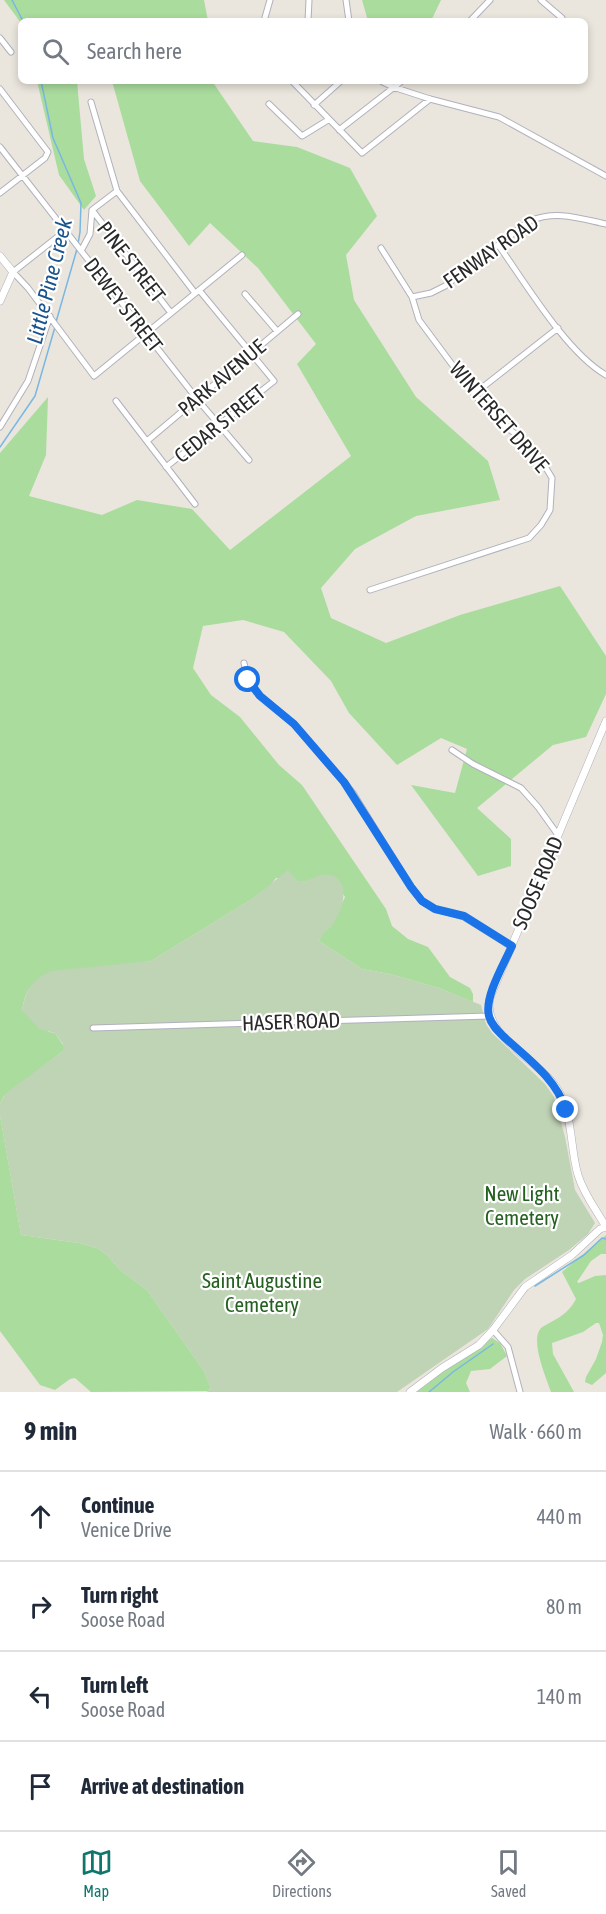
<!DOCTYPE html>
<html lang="en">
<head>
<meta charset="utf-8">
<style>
  body { margin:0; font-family:"Asap Condensed",sans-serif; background:#f2f2f3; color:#1f2937 }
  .stop { position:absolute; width:18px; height:18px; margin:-14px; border:4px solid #1a73e8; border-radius:50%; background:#fff }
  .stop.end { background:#1a73e8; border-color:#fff; box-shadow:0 2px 6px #0008 }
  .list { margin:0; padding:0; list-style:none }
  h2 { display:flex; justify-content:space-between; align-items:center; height:78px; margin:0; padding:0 24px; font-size:26px }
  h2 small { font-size:20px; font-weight:400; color:#747a83 }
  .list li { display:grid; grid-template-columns:39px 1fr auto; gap:18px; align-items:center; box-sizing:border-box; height:90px; padding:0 24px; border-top:2px solid #e0e1e3 }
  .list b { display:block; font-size:22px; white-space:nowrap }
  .list p { margin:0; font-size:20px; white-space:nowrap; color:#747a83 }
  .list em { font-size:20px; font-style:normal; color:#747a83 }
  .icon { flex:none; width:33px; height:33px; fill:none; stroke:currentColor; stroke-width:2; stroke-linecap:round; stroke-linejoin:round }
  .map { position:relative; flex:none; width:606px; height:1392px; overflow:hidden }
  .search { position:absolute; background:#fff; box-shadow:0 3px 9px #0003; left:18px; right:18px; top:18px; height:66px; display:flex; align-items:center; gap:15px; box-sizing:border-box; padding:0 21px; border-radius:9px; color:#747a83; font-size:22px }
  .sheet { height:438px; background:#fff }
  nav { display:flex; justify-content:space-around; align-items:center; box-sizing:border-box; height:84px; border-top:2px solid #e0e1e3; background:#fff; font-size:16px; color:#747a83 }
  nav a { display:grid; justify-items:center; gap:3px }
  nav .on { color:#0f766e }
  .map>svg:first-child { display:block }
  .green { fill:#aadc9e }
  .cemetery { fill:#bfd3b5 }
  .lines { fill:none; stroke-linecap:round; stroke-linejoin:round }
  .stream { stroke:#79b7e3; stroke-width:1.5 }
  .minor-casing { stroke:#b0b1bc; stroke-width:7 }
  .tertiary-casing { stroke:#b0b1bc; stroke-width:8 }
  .minor { stroke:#fff; stroke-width:5 }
  .tertiary { stroke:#fff; stroke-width:7 }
  .route { stroke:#1a73e8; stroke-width:8 }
  .labels { text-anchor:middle; stroke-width:4.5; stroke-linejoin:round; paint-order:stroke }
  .street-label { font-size:21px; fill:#292929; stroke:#fff }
  .park-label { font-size:21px; fill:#246020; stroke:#fff }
  .water-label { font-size:22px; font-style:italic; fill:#19548d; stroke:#fff }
</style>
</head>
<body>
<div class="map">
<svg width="606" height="1392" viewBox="0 0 606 1392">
  <rect width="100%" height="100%" fill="#eae6dd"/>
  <path class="green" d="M4,0H204L208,21H21V23Z
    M362,0H441L431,21H368Z
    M37,81H77L84,159L96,196L84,210L59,175Z
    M112,81H212L253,141L297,147L350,168L377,216L346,255L354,300L416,397L488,461L500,500L416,516L355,549L321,588L331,618L386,643L460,615L560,586L606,656V694L586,737L553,745L477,808L511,839V866L478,876L411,785L455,793L467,749L441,738L397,765L349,713L331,681L284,632L243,620L203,626L193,668L211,695L240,717L279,765L302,785L386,909L392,926L408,939L428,947L450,977L470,988L473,994V1002L439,988L390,974L362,969L319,941L322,934L331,926L345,897L331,875C319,874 311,882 299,882L294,878H276L270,886L252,899L151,961L42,976C28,988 26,991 22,1010L49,1032L55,1033L63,1045V1051L4,1096L0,1104V453L48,397L46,455L29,496L102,515L137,500L192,509L230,550L351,456L297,364L316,344L258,268L210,223L189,246L140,181Z
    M0,1115L21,1235L79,1243L97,1248L107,1255L120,1270L147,1290L204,1371L211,1388L208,1391L91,1392L75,1378L70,1379L55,1390L40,1385L0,1331Z
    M606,1235V1254H601L591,1261L577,1282L579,1283L595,1276L606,1275V1373L592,1385L585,1382L586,1377L596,1359L602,1342L603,1335L599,1323H596L583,1332L552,1343L553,1354L574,1392H551C546,1377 527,1334 544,1326C558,1318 568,1314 576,1299L562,1272Z
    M492,1338L500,1343L507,1356L490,1369L471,1371L466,1383L470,1392H416L429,1380Z"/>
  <path class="cemetery" d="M288,870L299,882C310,882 318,872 331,875C335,876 339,879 341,883C348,895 339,918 330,927C325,932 322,934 319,941L362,969L390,974L439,988L481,1005L486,1024L492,1033L545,1084L554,1097L565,1137L575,1190L595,1223L588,1234L569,1250L525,1279L514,1290L488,1329L397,1392H207L211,1388L204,1371L147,1290L120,1270L107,1255L97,1248L79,1243L21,1235L0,1115V1104L6,1093L63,1051V1044L55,1033L39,1029L22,1010C27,988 31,981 51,971L151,961L252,899Z"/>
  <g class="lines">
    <path class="stream" d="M12,0L23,21
      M41,81L53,138L81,203L80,232L78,244
      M56,322L77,249
      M0,447L35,396L55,327
      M535,1286L584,1255L602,1238L606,1239
      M429,1392L453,1372L493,1344"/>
    <defs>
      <path id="minor" d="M346,0L349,21
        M541,0L562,18
        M264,21L270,0
        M308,21L309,0
        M470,21L490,0
        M0,38L11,52
        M292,81L362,153L430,99
        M381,81L393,87L430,99L499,117L606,176
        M0,89L48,152L45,158L0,193
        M91,102L117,191L195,293
        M269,104L302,136L328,120
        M314,105L341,81
        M339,130L402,81
        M0,147L197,399L249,460
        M92,210L171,313
        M65,231L13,272L28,288L94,376L242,255
        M499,246C526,284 567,353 606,375
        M81,251L90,234L92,210L117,191
        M245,294L277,331
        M412,297L431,293L445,286L529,221C557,210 578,218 606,224
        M474,394L558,328
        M116,401L195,504
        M0,427L28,381L50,316
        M147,441L298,314
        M166,467L274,381L199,290
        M370,590L529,538L541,525L550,510L552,478L540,458L523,439L500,423L474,394L419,320L412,297L381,248
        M244,663L248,680L256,692L294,724L353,793L411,887L422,901L435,909L464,917L512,947
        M452,750L473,764L521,788L538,807L558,835
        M93,1028L489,1016
        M493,1330L508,1347L520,1392"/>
      <path id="tertiary" d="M0,256L13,272L0,301
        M606,1227C596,1209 584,1195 578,1175C569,1145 574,1109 553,1083C533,1058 478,1031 491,995L606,721
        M410,1392L442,1368L479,1345L493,1330L525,1287L572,1255L600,1229L606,1227"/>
    </defs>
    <use href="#minor" class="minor-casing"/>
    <use href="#tertiary" class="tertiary-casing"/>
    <use href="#minor" class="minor"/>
    <use href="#tertiary" class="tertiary"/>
  </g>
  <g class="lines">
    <path class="route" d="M248,680L260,696L294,724L344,782L411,887L422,901L435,909L464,916L512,946C504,964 484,997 489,1016C491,1024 497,1030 503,1036C527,1058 556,1078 566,1110"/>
  </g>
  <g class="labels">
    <g class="street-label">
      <text transform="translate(491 252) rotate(-35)" y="7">FENWAY ROAD</text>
      <text transform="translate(131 262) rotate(52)" y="7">PINE STREET</text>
      <text transform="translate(123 305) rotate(52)" y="7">DEWEY STREET</text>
      <text transform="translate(222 378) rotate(-40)" y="7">PARK AVENUE</text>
      <text transform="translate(499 417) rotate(49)" y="7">WINTERSET DRIVE</text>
      <text transform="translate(220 424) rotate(-39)" y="7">CEDAR STREET</text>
      <text transform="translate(538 883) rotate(-67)" y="7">SOOSE ROAD</text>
      <text transform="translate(291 1022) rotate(-2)" y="7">HASER ROAD</text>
    </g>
    <g class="park-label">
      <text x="522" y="1201">New Light<tspan x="522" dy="24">Cemetery</tspan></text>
      <text x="262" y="1288">Saint Augustine<tspan x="262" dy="24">Cemetery</tspan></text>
    </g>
    <g class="water-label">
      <text transform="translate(49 281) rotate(-76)" y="8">Little Pine Creek</text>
    </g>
  </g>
</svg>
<div class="stop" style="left:248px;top:680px"></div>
<div class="stop end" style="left:566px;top:1110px"></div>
<div class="search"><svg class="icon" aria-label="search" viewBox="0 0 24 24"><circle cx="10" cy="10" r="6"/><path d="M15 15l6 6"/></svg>Search here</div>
</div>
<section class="sheet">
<h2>9 min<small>Walk · 660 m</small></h2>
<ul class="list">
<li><svg class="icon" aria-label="ahead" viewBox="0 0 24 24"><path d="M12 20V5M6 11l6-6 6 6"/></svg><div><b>Continue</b><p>Venice Drive</p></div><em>440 m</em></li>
<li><svg class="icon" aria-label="right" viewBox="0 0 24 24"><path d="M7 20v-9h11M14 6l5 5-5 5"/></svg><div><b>Turn right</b><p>Soose Road</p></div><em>80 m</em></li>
<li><svg class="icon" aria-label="left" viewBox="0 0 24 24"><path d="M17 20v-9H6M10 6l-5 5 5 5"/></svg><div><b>Turn left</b><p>Soose Road</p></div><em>140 m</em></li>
<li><svg class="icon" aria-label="arrive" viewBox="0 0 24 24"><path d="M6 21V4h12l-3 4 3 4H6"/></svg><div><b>Arrive at destination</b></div></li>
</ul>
</section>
<nav>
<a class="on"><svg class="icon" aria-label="map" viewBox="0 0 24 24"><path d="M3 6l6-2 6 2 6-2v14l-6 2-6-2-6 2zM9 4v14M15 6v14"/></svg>Map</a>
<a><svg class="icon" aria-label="directions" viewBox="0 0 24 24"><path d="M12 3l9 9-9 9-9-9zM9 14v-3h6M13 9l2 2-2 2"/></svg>Directions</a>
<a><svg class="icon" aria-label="saved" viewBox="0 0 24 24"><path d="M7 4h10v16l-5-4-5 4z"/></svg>Saved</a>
</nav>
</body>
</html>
